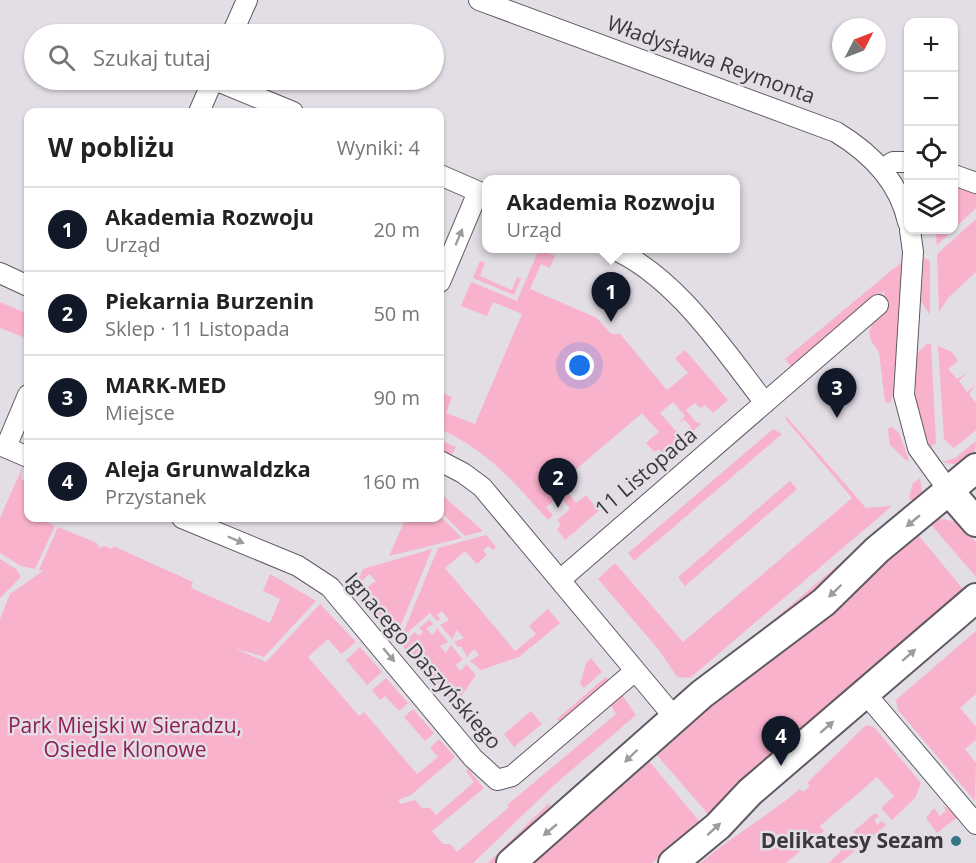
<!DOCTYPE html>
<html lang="pl">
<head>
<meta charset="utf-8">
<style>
  body { margin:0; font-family:"Open Sans",sans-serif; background:#f2f2f2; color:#222 }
  .controls { position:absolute; right:18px; top:18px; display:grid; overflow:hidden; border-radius:12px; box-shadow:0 2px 4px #0004 }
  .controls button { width:54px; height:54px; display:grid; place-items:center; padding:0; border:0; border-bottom:2px solid #e0e0e0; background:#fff; color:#222; font:30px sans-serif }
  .compass { position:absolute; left:832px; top:18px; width:54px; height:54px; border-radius:50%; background:#fff; box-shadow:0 2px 4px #0004; rotate:48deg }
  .you { position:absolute; left:580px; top:366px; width:21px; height:21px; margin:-15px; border:4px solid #fff; border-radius:50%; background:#1a73e8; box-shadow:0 0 0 9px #1a73e833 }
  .badge { display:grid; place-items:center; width:39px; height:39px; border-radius:50%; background:#111827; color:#fff; font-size:20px; font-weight:700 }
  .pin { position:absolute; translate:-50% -50px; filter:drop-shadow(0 2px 3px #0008) }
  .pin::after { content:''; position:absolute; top:32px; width:21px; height:18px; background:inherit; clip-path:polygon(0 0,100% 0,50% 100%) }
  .popup { position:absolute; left:482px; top:175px; width:258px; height:78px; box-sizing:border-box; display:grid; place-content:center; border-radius:12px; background:#fff; filter:drop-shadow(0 2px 4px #0005); font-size:20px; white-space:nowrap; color:#767676 }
  .popup b { font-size:22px; color:#222 }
  .popup::after { content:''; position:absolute; left:50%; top:100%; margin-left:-12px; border:12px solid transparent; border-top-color:#fff }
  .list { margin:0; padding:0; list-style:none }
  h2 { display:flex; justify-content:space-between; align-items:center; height:78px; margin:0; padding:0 24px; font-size:26px }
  h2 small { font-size:20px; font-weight:400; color:#767676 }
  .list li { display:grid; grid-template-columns:39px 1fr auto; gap:18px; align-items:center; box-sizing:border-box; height:84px; padding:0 24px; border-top:2px solid #e0e0e0 }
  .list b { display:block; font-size:22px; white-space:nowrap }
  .list p { margin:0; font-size:20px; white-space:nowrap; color:#767676 }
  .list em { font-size:20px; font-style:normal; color:#767676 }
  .icon { flex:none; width:33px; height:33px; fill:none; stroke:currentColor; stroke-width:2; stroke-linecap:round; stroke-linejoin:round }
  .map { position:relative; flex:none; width:976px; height:863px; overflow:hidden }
  .search { position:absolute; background:#fff; box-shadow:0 2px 4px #0004; left:24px; top:24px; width:420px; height:66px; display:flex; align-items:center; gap:15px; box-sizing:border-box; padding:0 21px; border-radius:33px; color:#767676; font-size:22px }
  .panel { position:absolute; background:#fff; box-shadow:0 2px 4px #0004; left:24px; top:108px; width:420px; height:414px; border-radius:12px }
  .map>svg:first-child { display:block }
  .green { fill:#f9b2cc }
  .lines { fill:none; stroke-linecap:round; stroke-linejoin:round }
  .street-casing { stroke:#5f5a61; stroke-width:22 }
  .secondary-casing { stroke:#5f5a61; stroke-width:32 }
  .street { stroke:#fff; stroke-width:20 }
  .secondary { stroke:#fff; stroke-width:28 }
  .oneway { fill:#9d9c9d }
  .poi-dot { fill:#327586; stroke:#e3dde5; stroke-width:2 }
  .labels { text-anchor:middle; stroke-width:5; stroke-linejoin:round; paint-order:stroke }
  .street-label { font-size:21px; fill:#3b383b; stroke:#e3dde5 }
  .park-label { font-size:21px; fill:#8f1e57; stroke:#e3dde5 }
  .poi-label { font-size:21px; font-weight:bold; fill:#3b383b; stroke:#e3dde5; text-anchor:end }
</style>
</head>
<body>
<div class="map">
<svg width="976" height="863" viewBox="0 0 976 863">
  <rect width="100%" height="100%" fill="#e3dde5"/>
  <path class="green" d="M954,182L976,190V208L954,229Z
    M976,219V272L948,298L939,312L937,254Z
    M935,230H953L937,245Z
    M539,249L555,256L550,268L541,264L530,289L597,318L611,334H620L667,390L688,373L675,358L685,350L728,400L713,413L705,405L700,408L695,403L686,410L696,422L701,424L689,434L686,431L691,427L685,420L679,422L685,416L673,402L660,413L683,439L660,459L658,457L662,453L659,449L654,452L646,443L659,432L642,413L560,483L576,503L586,495L599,511L565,540L557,529L561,525L557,520L570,509L560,496L546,507L553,515L548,520C513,481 487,450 440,429V392L452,397L446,413L475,424L522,314L493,302L487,316L461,306L471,282L517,301Z
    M924,258L930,261V315L921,301Z
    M904,260L894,391L890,403L885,402L879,352L871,341L869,332L873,322L885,311L884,291L792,368L785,359Z
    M480,261L485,263L480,276L512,290L517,277L521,279L514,295L473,278Z
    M0,302L28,314V339L0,328Z
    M927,344H931L936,443L929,448C915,418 914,387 916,354Z
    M938,346L952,352L958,361L948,369L957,379L967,373L959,381L967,392L976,385L969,394L976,403V430L954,448L944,439Z
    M785,415L866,508L892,506L690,678L677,677L659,650L598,579L615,563L683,642L852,498L787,421Z
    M892,427L899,433L909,460L907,461L890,445L888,429Z
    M773,429L782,434L634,561L628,553Z
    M440,440L456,447L451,456L440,454Z
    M976,441C976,456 969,458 957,465L942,462L955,458Z
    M23,466L21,479L28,482V518H46L45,521L55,526L35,569L21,566L0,553V518Z
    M920,478L922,492L915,505L909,497L913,483Z
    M790,481L797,489L685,586L678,577Z
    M441,494L483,531L465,536L440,511Z
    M898,514L901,517L712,679L684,696Z
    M440,516L462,538L389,556L406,518H429L436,522Z
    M938,518L957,522L976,542V577L928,521Z
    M58,527L97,543L99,548L104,546L112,549L113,546L193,582L191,588L270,623L280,599L263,591L270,574L316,601L264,657L234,648L266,662L320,604L356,642L341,654L328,639L308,657L359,716L364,712L417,774L438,757L430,748L439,739L455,757L411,795L398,800L401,804L415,800L422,808H430L436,815L474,782L466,771L468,769L484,788L432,831L443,844H450L457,852L509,807L507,805L616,714L610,704L620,692L636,715L553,786L473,863H0V619L10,594L43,571L39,570Z
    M915,531L967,594L708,814L655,753Z
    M486,535L496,547L493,550L488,546L483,550L487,555L477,564L465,551L445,568L515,651L536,634L529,626L548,609L560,623L519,657L481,670L470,661L479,655L474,649L467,657L461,646L458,647L454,642L464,638L457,630L452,639L440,625L449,620L442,611L437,615L440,619L437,621L430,613L401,638L438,548Z
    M432,549L396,637L359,593L376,581L369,574L354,589L363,569Z
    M0,559L16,569L21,577L0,598Z
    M429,620L434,624L426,628L432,635L436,631V627L448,642L440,646L446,653L451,645L463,660L455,665L461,671L466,664L476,675L455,705L401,644L415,632L419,636L423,632L419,628Z
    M976,631V694L960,708L976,727V740L965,749L976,763L975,801L898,710L896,700Z
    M360,647L382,672L367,685L346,660Z
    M591,658L602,672L584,688L580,684L586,663Z
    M606,677L611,683L560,723L557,719Z
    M386,678L408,703L399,711L385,696L380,700L372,690Z
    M413,709L434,733L425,741L404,717Z
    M531,711L542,724L514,747L504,734Z
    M866,725L874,727L921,783L915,798L892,820L881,808L894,796L877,777L820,826L824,831L786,863H701C732,836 768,816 800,789L803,792L810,786L807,783Z
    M648,760L700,822L652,863H526Z
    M548,804L551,805L516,844L494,863H488Z
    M943,806L960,815L937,833L926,818L934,808L940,816L946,811Z
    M875,813L879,816L874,820L877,825L882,821L886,825L863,844L853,832Z
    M847,837L850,841L846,845L849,849L854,845L857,849L840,863H829L841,851L836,846Z"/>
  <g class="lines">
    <defs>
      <path id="street" d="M479,0L836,132C871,153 899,181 908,222
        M232,34L247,0
        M215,80L293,112
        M199,112L213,80
        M883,169L893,162H908
        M440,175L486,195
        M954,175L976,183
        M910,230L913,252L904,395L918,448L949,491
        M611,248C675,275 724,350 765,403
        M0,273L28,286
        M440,282L478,192
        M0,445L28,457
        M6,447L28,395
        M440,461L463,473L482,487L675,718
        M182,518L298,566L330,587L473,758L497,780L512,776L635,671
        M560,580L878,305
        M865,693L976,824"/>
      <path id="secondary" d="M949,491L976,522
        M511,863L702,694L824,602L877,550L976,468
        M673,863L718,826L750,792L976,598"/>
    </defs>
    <use href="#street" class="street-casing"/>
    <use href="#secondary" class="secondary-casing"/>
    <use href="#street" class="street"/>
    <use href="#secondary" class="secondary"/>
  </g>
  <defs><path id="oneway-solid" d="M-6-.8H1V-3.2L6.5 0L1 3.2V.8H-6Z" transform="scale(1.5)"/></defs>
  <g class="oneway">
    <use href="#oneway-solid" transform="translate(459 237) rotate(-67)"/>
    <use href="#oneway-solid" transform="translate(913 521) rotate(140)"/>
    <use href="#oneway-solid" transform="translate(236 540) rotate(23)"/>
    <use href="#oneway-solid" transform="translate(835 591) rotate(136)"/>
    <use href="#oneway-solid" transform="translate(389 655) rotate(50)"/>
    <use href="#oneway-solid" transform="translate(909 655) rotate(-41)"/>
    <use href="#oneway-solid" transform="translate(827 727) rotate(-41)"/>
    <use href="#oneway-solid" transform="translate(631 756) rotate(136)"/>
    <use href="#oneway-solid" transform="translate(714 829) rotate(-42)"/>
    <use href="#oneway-solid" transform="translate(550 830) rotate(140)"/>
  </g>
  <circle class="poi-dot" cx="956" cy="841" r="6"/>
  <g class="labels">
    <g class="street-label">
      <text transform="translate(711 60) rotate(20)" y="7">Władysława Reymonta</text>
      <text transform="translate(646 472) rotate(-40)" y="7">11 Listopada</text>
      <text transform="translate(423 661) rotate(49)" y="7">Ignacego Daszyńskiego</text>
    </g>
    <g class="park-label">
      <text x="125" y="733">Park Miejski w Sieradzu,<tspan x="125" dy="24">Osiedle Klonowe</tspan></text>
    </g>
    <g class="poi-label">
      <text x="944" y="848">Delikatesy Sezam</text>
    </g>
  </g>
</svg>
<div class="controls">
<button>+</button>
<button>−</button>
<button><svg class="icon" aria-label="locate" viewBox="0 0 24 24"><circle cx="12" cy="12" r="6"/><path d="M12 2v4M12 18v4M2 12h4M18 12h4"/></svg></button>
<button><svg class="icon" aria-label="layers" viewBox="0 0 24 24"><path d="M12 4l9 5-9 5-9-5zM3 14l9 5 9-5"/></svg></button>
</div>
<svg class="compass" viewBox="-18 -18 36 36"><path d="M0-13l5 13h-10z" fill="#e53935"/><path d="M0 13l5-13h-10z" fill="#767676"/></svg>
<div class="you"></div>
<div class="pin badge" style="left:611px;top:322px">1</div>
<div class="popup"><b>Akademia Rozwoju</b>Urząd</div>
<div class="pin badge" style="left:558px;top:508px">2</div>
<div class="pin badge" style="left:837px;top:418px">3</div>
<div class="pin badge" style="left:781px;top:766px">4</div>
<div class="search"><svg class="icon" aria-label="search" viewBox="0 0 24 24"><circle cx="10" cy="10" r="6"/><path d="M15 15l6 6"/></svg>Szukaj tutaj</div>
<section class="panel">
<h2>W pobliżu<small>Wyniki: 4</small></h2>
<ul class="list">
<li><span class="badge">1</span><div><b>Akademia Rozwoju</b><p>Urząd</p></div><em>20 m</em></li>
<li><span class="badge">2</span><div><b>Piekarnia Burzenin</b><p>Sklep · 11 Listopada</p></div><em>50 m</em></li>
<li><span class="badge">3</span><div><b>MARK-MED</b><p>Miejsce</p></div><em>90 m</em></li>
<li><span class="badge">4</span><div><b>Aleja Grunwaldzka</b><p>Przystanek</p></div><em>160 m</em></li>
</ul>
</section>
</div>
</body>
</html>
